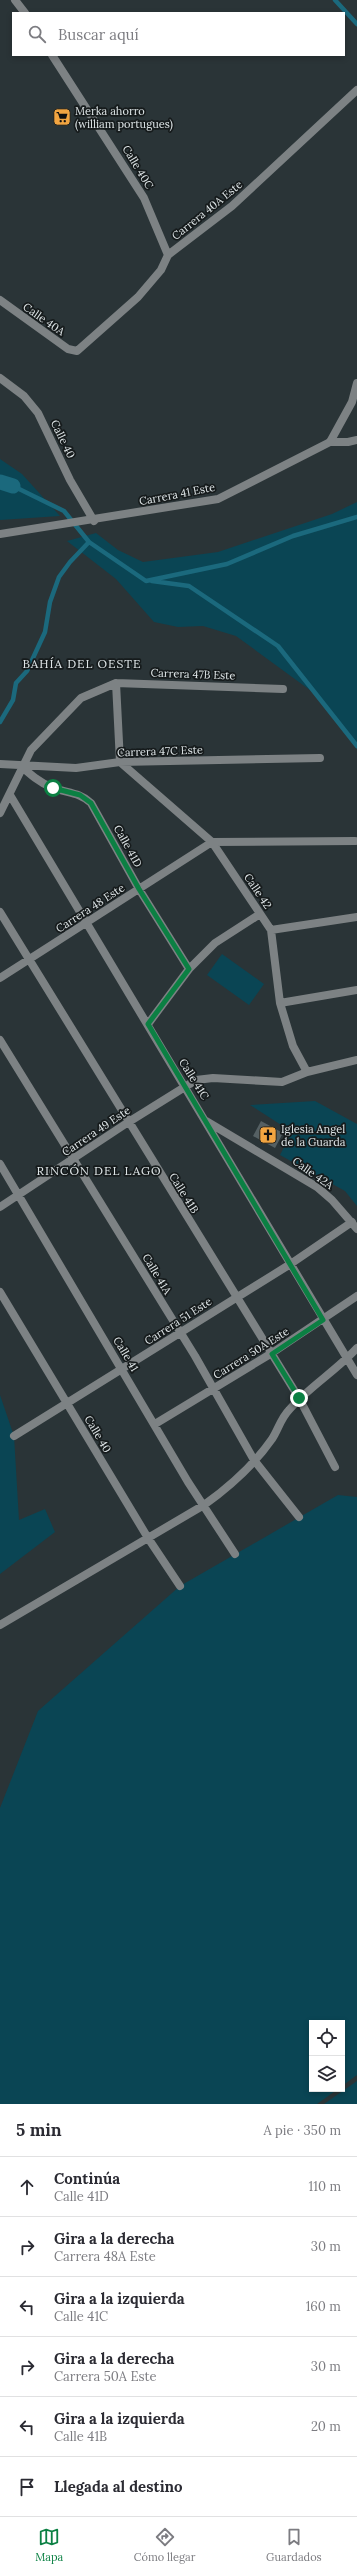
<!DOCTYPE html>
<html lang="es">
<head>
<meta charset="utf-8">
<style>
  body { margin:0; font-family:Lora,serif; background:#f2f2f3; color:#2b2b33 }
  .controls { position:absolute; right:12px; bottom:12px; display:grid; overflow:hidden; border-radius:0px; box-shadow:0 2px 6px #0003 }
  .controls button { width:36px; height:36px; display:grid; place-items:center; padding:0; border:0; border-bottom:1px solid #e1e1e2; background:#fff; color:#2b2b33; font:20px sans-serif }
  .stop { position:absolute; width:12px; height:12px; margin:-9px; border:3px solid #0b8043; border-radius:50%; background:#fff }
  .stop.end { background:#0b8043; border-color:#fff; box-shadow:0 1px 4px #0008 }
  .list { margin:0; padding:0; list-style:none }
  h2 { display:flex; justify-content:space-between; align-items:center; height:52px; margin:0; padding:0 16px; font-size:17px }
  h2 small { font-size:13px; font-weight:400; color:#7c7c81 }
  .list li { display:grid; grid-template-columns:26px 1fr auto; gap:12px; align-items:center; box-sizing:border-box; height:60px; padding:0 16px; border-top:1px solid #e1e1e2 }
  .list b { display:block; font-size:15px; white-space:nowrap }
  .list p { margin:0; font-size:13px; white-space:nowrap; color:#7c7c81 }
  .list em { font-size:13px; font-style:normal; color:#7c7c81 }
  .icon { flex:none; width:22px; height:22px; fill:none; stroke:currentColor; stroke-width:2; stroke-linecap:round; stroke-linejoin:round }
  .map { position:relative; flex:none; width:357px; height:2104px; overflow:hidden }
  .search { position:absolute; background:#fff; box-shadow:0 2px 6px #0003; left:12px; right:12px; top:12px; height:44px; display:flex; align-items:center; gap:10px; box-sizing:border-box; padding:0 14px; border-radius:0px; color:#7c7c81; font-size:15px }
  .sheet { height:412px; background:#fff }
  nav { display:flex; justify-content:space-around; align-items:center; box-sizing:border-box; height:56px; border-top:1px solid #e1e1e2; background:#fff; font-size:11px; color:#7c7c81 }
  nav a { display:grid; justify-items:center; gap:2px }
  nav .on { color:#0b8043 }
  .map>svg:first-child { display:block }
  .green { fill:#0a4554 }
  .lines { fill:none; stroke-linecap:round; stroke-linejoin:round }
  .stream { stroke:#1b697d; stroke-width:4.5 }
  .canal { stroke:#1b697d; stroke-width:15 }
  .building { fill:#556063 }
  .minor { stroke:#7d8284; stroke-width:8 }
  .tertiary { stroke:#7d8284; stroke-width:8 }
  .route { stroke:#0b8043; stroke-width:5 }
  .labels { text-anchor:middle; stroke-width:3.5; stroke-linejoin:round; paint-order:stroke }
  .poi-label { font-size:11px; fill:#dfe6e8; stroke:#161b1c; text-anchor:start }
  .street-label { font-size:11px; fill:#dfe6e8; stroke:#161b1c }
  .neighbourhood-label { font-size:12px; letter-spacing:1px; fill:#dfe6e8; stroke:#161b1c }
</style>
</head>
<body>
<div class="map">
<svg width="357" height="2104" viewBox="0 0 357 2104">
  <rect width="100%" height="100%" fill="#2a3437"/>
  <path class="green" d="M0,459L22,474L60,516L0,520Z
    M357,502V749L314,693L236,636L203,626L178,627L154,622L116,579L67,541L96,533L118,550L143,562L218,552L332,514Z
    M222,954L264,984L249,1005L207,975Z
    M315,1101L357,1124V1206L345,1191L280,1155L292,1132L250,1105Z
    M0,1395L14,1436L19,1520L45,1509L55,1532L0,1574Z
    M338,1495L357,1497V2075L342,2086V2023H312V2089H338L317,2104H0V1808L38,1711L180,1586Z
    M357,2081V2104H324Z"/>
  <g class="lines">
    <path class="stream" d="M335,0L357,24
      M13,486L64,511L89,542L146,581L227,564L293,536L357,517
      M152,581L189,586L278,646L357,746
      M0,722L13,700L16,683L27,671L45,632L50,602L59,577L70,562L89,542"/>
    <path class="canal" d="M0,482L13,486"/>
  </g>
  <path class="building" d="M261,1121L283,1133L275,1148L253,1136Z"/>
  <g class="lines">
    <path class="minor" d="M15,0L25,13
      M52,55L144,198L168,255
      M0,300L68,349L77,351L138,297L161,270L168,255L232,206L357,90
      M0,378L24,396L38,413L70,480L94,521
      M330,442H348L357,440
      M116,683L120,762L212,842L271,930L280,1003L293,1046L307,1072
      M0,764L76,768L120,762L320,758
      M21,766C31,775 39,782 51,787C65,793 80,792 91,803L139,889L189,969
      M10,795L357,1375
      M0,813L31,750L81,698L116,683L283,689
      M0,912L299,1398L335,1467
      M271,930L357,917
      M0,978L212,842L355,841
      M280,1003L357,990
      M148,1024L189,969L215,943L260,914
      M0,1040L195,1356L254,1460L299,1517
      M206,1121L317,1187L332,1200L357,1229
      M0,1164L188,1482L235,1554
      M0,1207L127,1123L196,1080L213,1078L282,1082L307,1072L357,1060
      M0,1292L148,1538L180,1586
      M155,1424L272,1353L357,1296
      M14,1436L289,1265L352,1222
      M0,1625L204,1505C229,1487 254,1465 272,1439C278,1430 281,1418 289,1410C309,1387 336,1371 357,1348"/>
    <path class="tertiary" d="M0,534L218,499L330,442L352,402L357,383"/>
  </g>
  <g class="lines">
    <path class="route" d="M53,788L80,795L91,803L139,889L189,969L148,1024L323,1320L272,1354L299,1398"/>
  </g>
  <defs>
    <symbol id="supermarket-square" viewBox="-11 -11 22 22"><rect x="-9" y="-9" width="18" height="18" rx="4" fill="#f2a541" stroke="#161b1c"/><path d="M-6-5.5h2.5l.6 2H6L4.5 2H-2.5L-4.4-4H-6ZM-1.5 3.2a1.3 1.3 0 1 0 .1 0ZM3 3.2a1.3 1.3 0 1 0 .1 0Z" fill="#111"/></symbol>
    <symbol id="church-square" viewBox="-11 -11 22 22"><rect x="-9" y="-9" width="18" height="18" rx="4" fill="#f2a541" stroke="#161b1c"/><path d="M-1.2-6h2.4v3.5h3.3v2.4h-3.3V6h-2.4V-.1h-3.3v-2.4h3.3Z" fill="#111"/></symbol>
  </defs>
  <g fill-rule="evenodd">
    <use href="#supermarket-square" x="52" y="107" width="20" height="20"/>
    <use href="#church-square" x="258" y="1125" width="20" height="20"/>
  </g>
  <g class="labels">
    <g class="poi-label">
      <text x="75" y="115">Merka ahorro<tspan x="75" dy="13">(william portugues)</tspan></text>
      <text x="281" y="1133">Iglesia Angel<tspan x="281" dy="13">de la Guarda</tspan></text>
    </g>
    <g class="street-label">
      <text transform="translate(138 167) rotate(59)" y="4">Calle 40C</text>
      <text transform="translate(207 210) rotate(-39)" y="4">Carrera 40A Este</text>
      <text transform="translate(44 319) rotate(35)" y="4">Calle 40A</text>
      <text transform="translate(63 439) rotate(64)" y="4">Calle 40</text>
      <text transform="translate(177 494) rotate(-11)" y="4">Carrera 41 Este</text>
      <text transform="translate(193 674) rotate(2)" y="4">Carrera 47B Este</text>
      <text transform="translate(160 751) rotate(-2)" y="4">Carrera 47C Este</text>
      <text transform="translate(128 846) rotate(61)" y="4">Calle 41D</text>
      <text transform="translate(258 891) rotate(56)" y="4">Calle 42</text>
      <text transform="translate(90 908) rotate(-33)" y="4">Carrera 48 Este</text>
      <text transform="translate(194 1079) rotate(58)" y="4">Calle 41C</text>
      <text transform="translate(96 1131) rotate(-34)" y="4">Carrera 49 Este</text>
      <text transform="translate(313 1173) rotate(35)" y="4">Calle 42A</text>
      <text transform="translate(184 1193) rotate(58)" y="4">Calle 41B</text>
      <text transform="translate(157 1274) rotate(59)" y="4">Calle 41A</text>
      <text transform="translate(178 1321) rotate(-33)" y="4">Carrera 51 Este</text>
      <text transform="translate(251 1353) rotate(-32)" y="4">Carrera 50A Este</text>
      <text transform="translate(126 1354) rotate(59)" y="4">Calle 41</text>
      <text transform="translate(98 1434) rotate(59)" y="4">Calle 40</text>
    </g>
    <g class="neighbourhood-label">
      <text x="82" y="668">BAHÍA DEL OESTE</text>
      <text x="99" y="1175">RINCÓN DEL LAGO</text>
    </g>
  </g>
</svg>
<div class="controls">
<button><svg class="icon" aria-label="locate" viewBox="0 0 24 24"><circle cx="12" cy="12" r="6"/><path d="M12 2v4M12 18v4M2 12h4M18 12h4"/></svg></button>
<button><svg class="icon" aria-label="layers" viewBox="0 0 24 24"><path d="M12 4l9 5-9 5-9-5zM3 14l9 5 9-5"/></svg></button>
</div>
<div class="stop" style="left:53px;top:788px"></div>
<div class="stop end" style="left:299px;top:1398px"></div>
<div class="search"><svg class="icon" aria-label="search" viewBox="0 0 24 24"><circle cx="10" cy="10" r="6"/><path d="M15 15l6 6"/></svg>Buscar aquí</div>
</div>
<section class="sheet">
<h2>5 min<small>A pie · 350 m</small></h2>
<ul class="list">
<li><svg class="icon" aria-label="ahead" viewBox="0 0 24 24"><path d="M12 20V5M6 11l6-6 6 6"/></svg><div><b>Continúa</b><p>Calle 41D</p></div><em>110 m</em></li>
<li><svg class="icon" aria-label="right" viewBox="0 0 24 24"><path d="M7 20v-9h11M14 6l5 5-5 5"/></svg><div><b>Gira a la derecha</b><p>Carrera 48A Este</p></div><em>30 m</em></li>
<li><svg class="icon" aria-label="left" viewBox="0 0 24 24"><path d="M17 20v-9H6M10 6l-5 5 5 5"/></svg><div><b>Gira a la izquierda</b><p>Calle 41C</p></div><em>160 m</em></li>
<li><svg class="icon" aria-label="right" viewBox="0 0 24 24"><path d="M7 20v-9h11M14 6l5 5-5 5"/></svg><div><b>Gira a la derecha</b><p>Carrera 50A Este</p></div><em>30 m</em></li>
<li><svg class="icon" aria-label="left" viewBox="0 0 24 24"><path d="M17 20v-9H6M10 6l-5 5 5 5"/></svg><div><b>Gira a la izquierda</b><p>Calle 41B</p></div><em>20 m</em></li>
<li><svg class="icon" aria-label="arrive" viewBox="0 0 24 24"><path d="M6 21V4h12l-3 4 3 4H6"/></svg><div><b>Llegada al destino</b></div></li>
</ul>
</section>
<nav>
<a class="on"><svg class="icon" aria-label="map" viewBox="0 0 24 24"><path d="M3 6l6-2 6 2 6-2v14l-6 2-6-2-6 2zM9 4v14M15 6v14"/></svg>Mapa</a>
<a><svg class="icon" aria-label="directions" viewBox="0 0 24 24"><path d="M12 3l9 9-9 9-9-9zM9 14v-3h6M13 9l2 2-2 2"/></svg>Cómo llegar</a>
<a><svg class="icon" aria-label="saved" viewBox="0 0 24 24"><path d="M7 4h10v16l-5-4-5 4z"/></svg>Guardados</a>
</nav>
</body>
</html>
